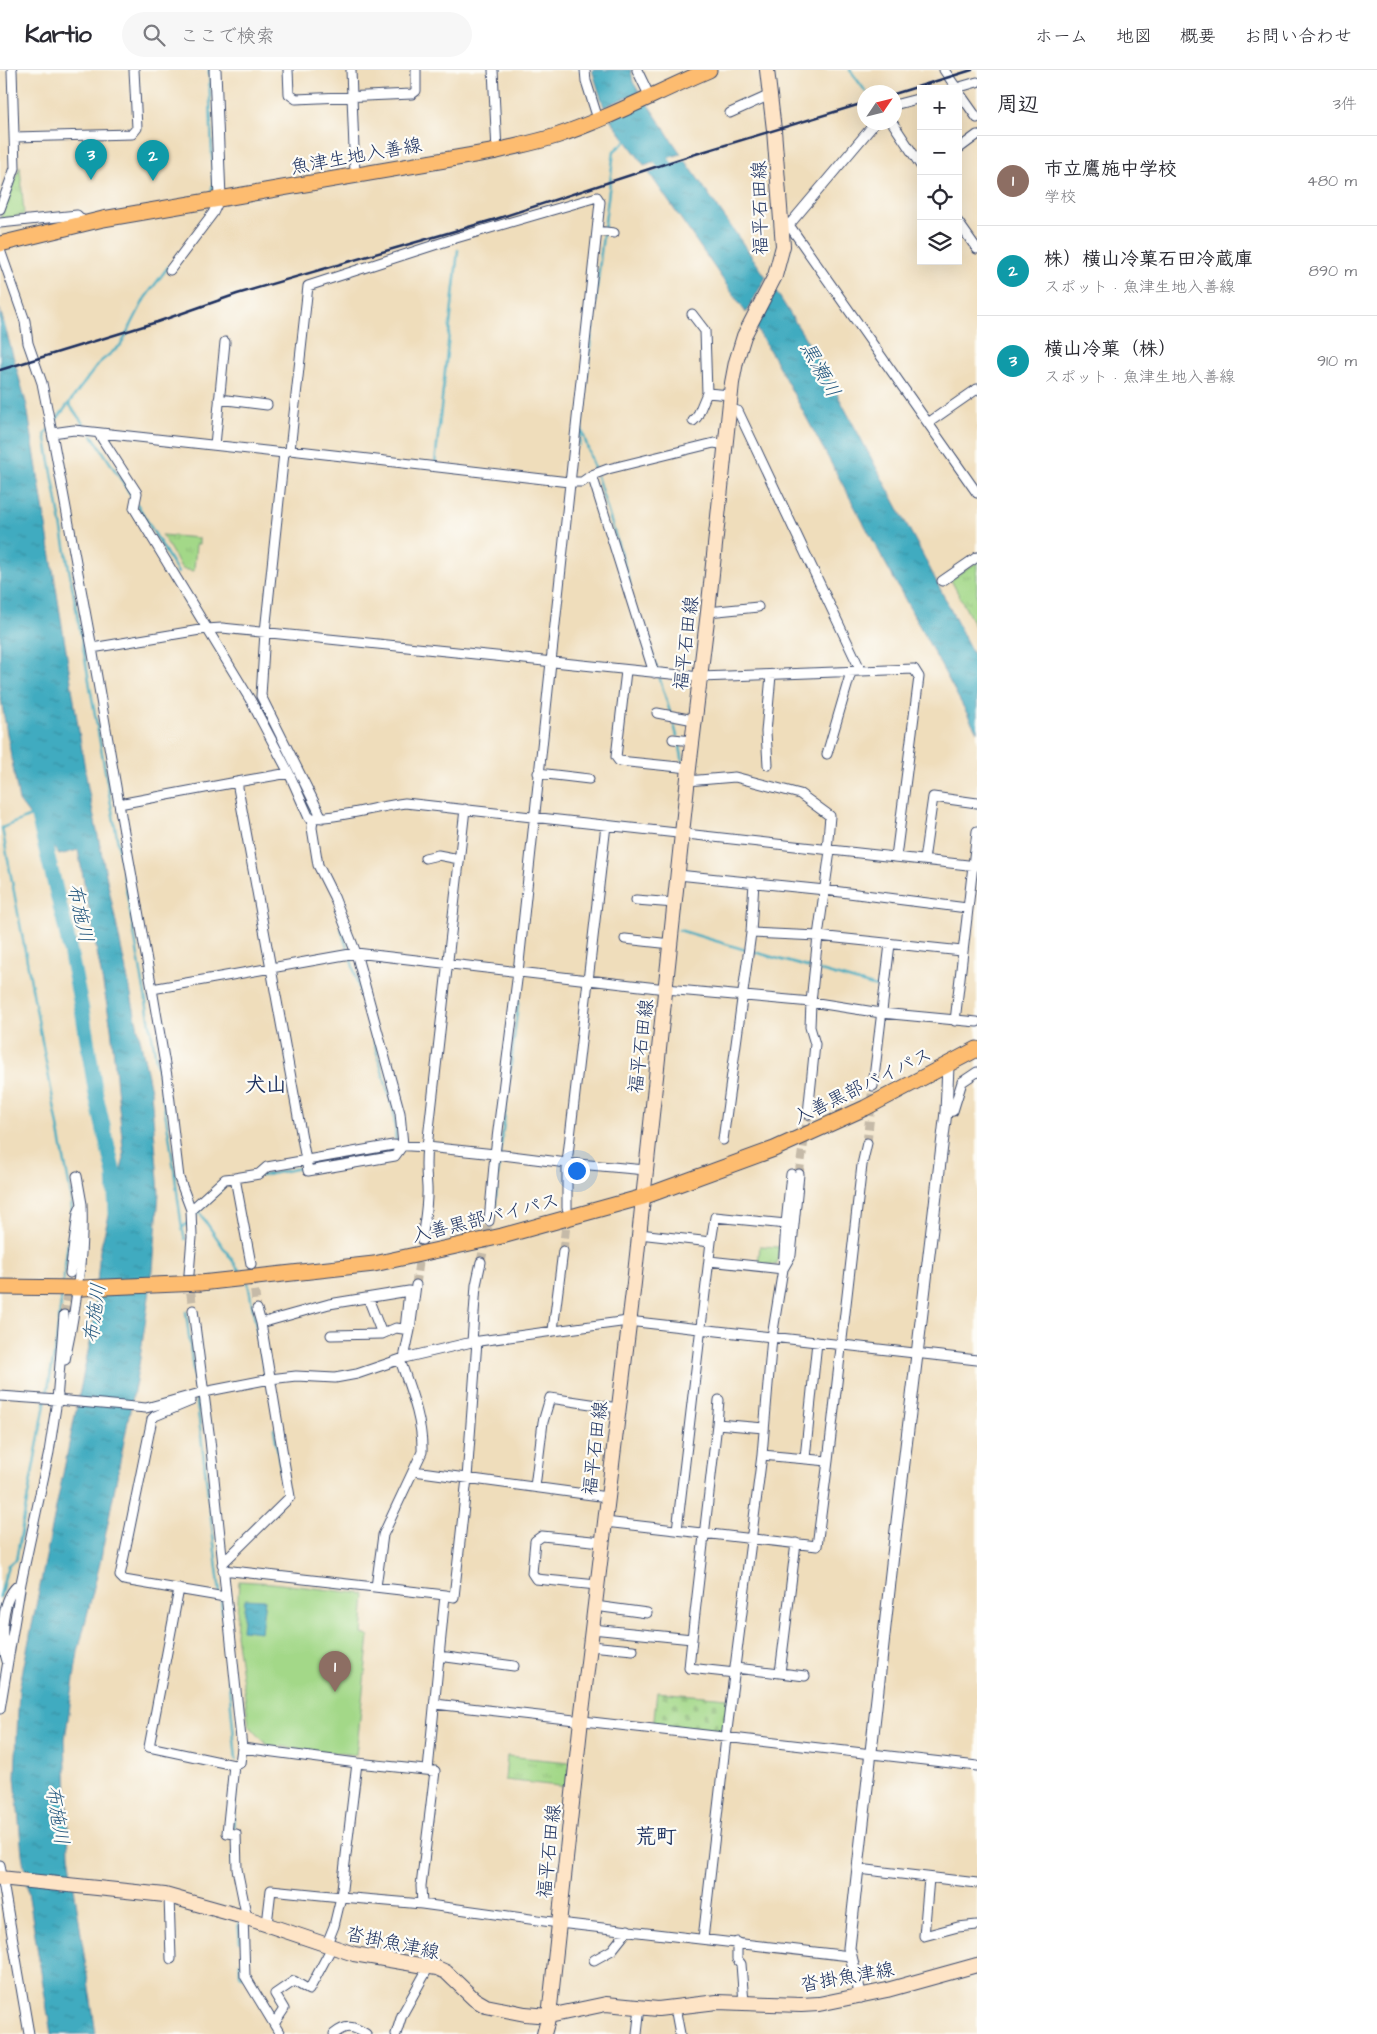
<!DOCTYPE html>
<html lang="ja">
<head>
<meta charset="utf-8">
<style>
  body { margin:0; font-family:"Architects Daughter","Klee One",sans-serif; background:#f7f7f7; color:#2b2b33 }
  .controls { position:absolute; right:15px; top:15px; display:grid; overflow:hidden; border-radius:0px; box-shadow:0 5px 20px #0002 }
  .controls button { width:45px; height:45px; display:grid; place-items:center; padding:0; border:0; border-bottom:1px solid #e1e1e2; background:#fff; color:#2b2b33; font:25px sans-serif }
  .compass { position:absolute; left:857px; top:15px; width:45px; height:45px; border-radius:50%; background:#fff; box-shadow:0 5px 20px #0002; rotate:55deg }
  .you { position:absolute; left:576px; top:1100px; width:18px; height:18px; margin:-12px; border:4px solid #fff; border-radius:50%; background:#1a73e8; box-shadow:0 0 0 8px #1a73e833 }
  .badge { display:grid; place-items:center; width:32px; height:32px; border-radius:50%; background:#c8321e; color:#fff; font-size:16px; font-weight:700 }
  .pin { position:absolute; translate:-50% -41px; filter:drop-shadow(0 1px 2px #0008) }
  .pin::after { content:''; position:absolute; top:26px; width:18px; height:15px; background:inherit; clip-path:polygon(0 0,100% 0,50% 100%) }
  .list { margin:0; padding:0; list-style:none }
  h2 { display:flex; justify-content:space-between; align-items:center; height:65px; margin:0; padding:0 20px; font-size:21px }
  h2 small { font-size:16px; font-weight:400; color:#7c7c81 }
  .list li { display:grid; grid-template-columns:32px 1fr auto; gap:15px; align-items:center; box-sizing:border-box; height:90px; padding:0 20px; border-top:1px solid #e1e1e2 }
  .list b { display:block; font-size:19px; white-space:nowrap }
  .list p { margin:0; font-size:16px; white-space:nowrap; color:#7c7c81 }
  .list em { font-size:16px; font-style:normal; color:#7c7c81 }
  .icon { flex:none; width:28px; height:28px; fill:none; stroke:currentColor; stroke-width:2; stroke-linecap:round; stroke-linejoin:round }
  .map { position:relative; flex:none; width:977px; height:1964px; overflow:hidden }
  header { display:flex; align-items:center; gap:30px; box-sizing:border-box; height:70px; padding:0 25px; background:#fff; border-bottom:1px solid #e1e1e2 }
  header strong { font-size:24px }
  nav { display:flex; gap:28px; margin-inline-start:auto; font-size:18px }
  .search { width:350px; height:45px; background:#f7f7f7; display:flex; align-items:center; gap:12px; box-sizing:border-box; padding:0 18px; border-radius:28px; color:#7c7c81; font-size:19px }
  main { display:flex }
  aside { flex:1; background:#fff }
  .map>svg:first-child { display:block }
  .grass { fill:url(#grass-tufts); stroke:#5f8473 }
  .cemetery { fill:url(#cemetery-stones); stroke:#5f8473 }
  .garden { fill:#a3d888; stroke:#5f8473 }
  .water { fill:url(#water-ripples); stroke:#2e6d8f }
  .lines { fill:none; stroke-linecap:round; stroke-linejoin:round }
  .stream { stroke:#41abc0; stroke-width:2.5 }
  .river { stroke:#41abc0; stroke-width:15 }
  .minor-tunnel { stroke:#c5baa8; stroke-width:9; stroke-dasharray:9 4.5; stroke-linecap:butt }
  .minor-casing { stroke:#3b496c; stroke-width:11 }
  .tertiary-casing { stroke:#3b496c; stroke-width:13 }
  .secondary-casing { stroke:#3b496c; stroke-width:16 }
  .primary-casing { stroke:#3b496c; stroke-width:17 }
  .trunk-casing { stroke:#3b496c; stroke-width:17 }
  .minor { stroke:#fff; stroke-width:9 }
  .tertiary { stroke:#fff; stroke-width:11 }
  .secondary { stroke:#fee4c6; stroke-width:14 }
  .primary { stroke:#fdbc70; stroke-width:15 }
  .trunk { stroke:#fdbc70; stroke-width:15 }
  .rail { stroke:#1b2f5e; stroke-width:2.5 }
  .trunk-bridge-casing { stroke:#3b496c; stroke-width:17; stroke-linecap:butt }
  .trunk-bridge { stroke:#fdbc70; stroke-width:15 }
  .labels { text-anchor:middle; stroke-width:4.5; stroke-linejoin:round; paint-order:stroke }
  .street-label { font-size:19px; fill:#1b2f5e; stroke:#fdfcf7 }
  .water-label { font-size:20px; font-style:italic; fill:#285a80; stroke:#fdfcf7 }
  .quarter-label { font-size:21px; font-weight:bold; fill:#1b2f5e; stroke:#fdfcf7 }
</style>
</head>
<body>
<header>
<strong>Kartio</strong>
<div class="search"><svg class="icon" aria-label="search" viewBox="0 0 24 24"><circle cx="10" cy="10" r="6"/><path d="M15 15l6 6"/></svg>ここで検索</div>
<nav><a>ホーム</a><a>地図</a><a>概要</a><a>お問い合わせ</a></nav>
</header>
<main>
<div class="map">
<svg width="977" height="1964" viewBox="0 0 977 1964">
  <defs>
    <pattern id="grass-tufts" width="24" height="20" patternUnits="userSpaceOnUse" patternTransform="scale(1.25)"><rect width="24" height="20" fill="#a3d888"/><path d="M3 7l-1-3M5 7V3M7 7l1-3M15 17l-1-3M17 17v-4M19 17l1-3" fill="none" stroke="#8cba78"/></pattern>
    <pattern id="cemetery-stones" width="16" height="16" patternUnits="userSpaceOnUse" patternTransform="scale(1.25)"><rect width="16" height="16" fill="#a3d888"/><path d="M2 7V4a2 2 0 0 1 4 0v3zM10 15v-3a2 2 0 0 1 4 0v3z" fill="#8cba78"/></pattern>
    <pattern id="water-ripples" width="26" height="14" patternUnits="userSpaceOnUse" patternTransform="scale(1.25)"><rect width="26" height="14" fill="#41abc0"/><path d="M2 4q2-2 4 0t4 0M15 11q2-2 4 0t4 0" fill="none" stroke="#368c9f"/></pattern>
  </defs>
  <rect width="100%" height="100%" fill="#fdfcf7"/>
  <filter id="ink" filterUnits="userSpaceOnUse"><feTurbulence type="fractalNoise" baseFrequency=".02" numOctaves="2"/><feDisplacementMap in="SourceGraphic" scale="10" xChannelSelector="R" yChannelSelector="G"/><feConvolveMatrix kernelMatrix="1 2 1 2 8 2 1 2 1" color-interpolation-filters="sRGB"/></filter>
  <filter id="wash" filterUnits="userSpaceOnUse"><feTurbulence type="fractalNoise" baseFrequency=".0096" numOctaves="4" result="noise"/><feDisplacementMap in="SourceGraphic" scale="20" xChannelSelector="R" yChannelSelector="G"/><feGaussianBlur stdDeviation="1.12" result="paint"/><feColorMatrix in="noise" values="0 0 0 0 0 0 0 0 0 0 0 0 0 0 0 0 0 1.4 0 .05"/><feComposite in="paint" operator="in"/></filter>
  <g filter="url(#wash)">
    <rect width="100%" height="100%" fill="#efddbb"/>
    <path class="grass" d="M20,96L24,145L0,149Z
      M162,465L199,468V474H196L194,501L182,499Z
      M977,492V560L951,510Z
      M760,1176L779,1177L777,1195L758,1194Z
      M507,1686L569,1692L567,1717L505,1710Z"/>
    <path class="cemetery" d="M657,1622L728,1628L723,1665L653,1657Z"/>
    <path class="garden" d="M239,1511L272,1513L365,1524L362,1564L369,1566L356,1685L267,1675L249,1655L236,1564Z"/>
    <path class="water" d="M592,0H631L633,12L639,22L604,37Z
      M647,33L681,84L644,95L610,49Z
      M685,90L766,207L746,243L649,103Z
      M776,221L820,292L923,485L977,592V662L774,288L756,258Z
      M0,239L27,336L88,718L151,1021L159,1123L153,1200L139,1295L100,1493L78,1582L65,1669L69,1784L96,1964H51L22,1784L15,1707L19,1619L93,1257L100,1180L124,1088L111,957L78,780L59,785L19,731L0,624Z
      M245,1529L265,1530L261,1562L242,1560Z"/>
    <g class="lines">
      <path class="stream" d="M209,0L213,113L211,126
        M850,0L866,22
        M604,160L614,81L627,70
        M69,334L87,359
        M54,353L99,293L121,275L145,228L168,197
        M49,359L45,364L145,925L170,1071L182,1158L185,1169
        M92,365L133,428
        M579,375L581,358
        M435,394L458,180
        M595,401L581,357L603,165
        M597,406L630,513
        M137,434L178,503
        M646,564L670,642
        M672,647L677,666
        M271,660L311,739L310,743
        M679,671L683,693
        M33,745L2,758L70,1120L72,1141L63,1212
        M341,858L348,881
        M679,860L746,880
        M751,881L880,918
        M350,886L394,1043L396,1072
        M315,1095L395,1080
        M261,1106L305,1097
        M199,1142L241,1203
        M194,1147L225,1115
        M494,1149L499,1093L521,910
        M182,1158L190,1151
        M248,1213L266,1309
        M186,1242L220,1523
        M270,1441L285,1425L274,1359
        M0,1527L8,1495L16,1490L56,1275L62,1222
        M221,1529L236,1690
        M233,1762L235,1725
        M232,1783L233,1797
        M238,1851L240,1872
        M240,1893V1904L242,1907"/>
      <path class="river" d="M650,73L677,114
        M37,743L65,856L83,945L96,1025L114,1104L116,1144"/>
    </g>
  </g>
  <g filter="url(#ink)">
    <g class="lines">
      <path class="minor-tunnel" d="M867,1073L873,1016
        M799,1104L808,1044
        M563,1181L567,1146
        M481,1192L489,1151
        M251,1194L257,1239
        M189,1209L193,1240
        M416,1215L422,1170
        M64,1245L70,1203"/>
      <defs>
        <path id="minor" d="M288,0L289,24L296,29L412,24L416,21V0
          M351,0L355,105
          M493,0L497,81
          M585,0L586,11L598,49
          M637,0L649,25
          M944,0L957,19
          M953,19L977,12
          M958,21L977,48
          M894,35L921,28
          M730,43L770,25
          M892,52L921,96
          M14,67L132,64L137,58L134,0
          M958,79L977,65
          M0,139L15,98L12,0
          M958,152L977,179
          M0,153L77,145L85,153
          M789,155L876,52
          M782,156L789,155L977,423
          M597,161L614,163
          M0,180L25,251L28,273L42,313L52,363
          M170,200L213,143L220,128
          M692,244L705,261L707,323L731,325
          M219,329L267,335
          M729,339L738,341L861,601
          M693,351L697,347L707,323
          M928,353L977,319
          M99,364L137,423L134,438L251,631L289,703L309,748C341,748 374,737 405,733L977,796
          M215,375L225,272
          M290,380L308,216L456,168L597,127L600,132L518,902L495,1084L427,1077C425,1092 426,1102 427,1117C428,1135 424,1152 422,1170
          M284,383L74,360L52,363L92,578L206,559L222,558L700,607L914,599L919,607L896,787
          M592,405L608,399L714,373L726,375
          M942,511L977,487
          M708,542L758,537
          M92,578L119,734L237,712
          M626,601L616,687L619,691L689,698
          M657,643L694,650
          M673,669L692,671
          M827,684L851,602
          M768,695L766,662L771,605
          M289,703L237,712L308,1101L395,1086L403,1075L400,1043L356,883L334,827L318,795L312,758L313,748
          M538,703L589,709
          M687,711L735,707L800,724L830,746L827,780
          M119,734L152,919
          M322,748L261,626L265,562L284,383L290,380L569,412H582L592,405L654,603
          M830,781L818,866L962,881
          M425,788L438,785L459,789
          M924,790L933,727L977,733
          M678,805L825,820L967,838
          M636,830L675,833
          M751,863L818,866L811,932L810,957L815,974L808,1044
          M625,869L671,874
          M955,951L977,761
          M873,1016L890,874
          M946,1042L953,1041L962,1012L977,1002
          M723,1070L751,863L754,812
          M567,1138V1093L646,1100
          M191,1140L225,1109L235,1108
          M489,1151L495,1084L567,1093L606,755
          M786,1154L791,1104
          M639,1164L711,1172
          M251,1194L235,1108L259,1104L267,1097L393,1075L427,1077L465,739
          M70,1203L78,1143L82,1134L77,1106
          M189,1204L192,1167L191,1140L179,1108L167,1006L152,919L356,883L666,919L811,932L881,943L977,952
          M368,1228L382,1264
          M257,1239L261,1253
          M193,1240L210,1370L242,1678L357,1693
          M553,1260L563,1181
          M331,1265L382,1264L396,1258L410,1260
          M472,1272L476,1215L481,1192
          M404,1288L410,1260L416,1215
          M65,1290C76,1239 84,1187 82,1134
          M0,1326L57,1330L58,1325
          M190,1326L191,1331L155,1346L152,1349L120,1506L124,1510L225,1527
          M57,1330L146,1338L204,1322L270,1309L296,1306L335,1308L357,1304L404,1288L472,1272L628,1251L977,1290
          M717,1354L719,1330
          M805,1388L817,1272
          M828,1391L862,1095L867,1073
          M414,1401L607,1427
          M535,1417L543,1352L550,1328L618,1338
          M605,1452L817,1476L828,1391L762,1385
          M677,1460L711,1172L715,1147L786,1154L783,1199L709,1191
          M222,1494L290,1427L261,1253L329,1234L409,1221L405,1259
          M223,1500L445,1525
          M597,1515L536,1509L532,1503L535,1471L542,1466L602,1472
          M376,1517L383,1465L422,1382C423,1350 410,1319 400,1290
          M179,1519L149,1677L234,1695
          M595,1536L647,1543
          M592,1559L692,1569
          M590,1576L633,1580
          M439,1586L514,1596
          M7,1591C0,1570 0,1526 21,1513
          M735,1598L780,1603L796,1473
          M735,1603L689,1598L692,1569L717,1354L764,1358
          M780,1603L805,1606
          M435,1634L977,1696
          M0,1639L21,1513L49,1382L57,1330L64,1245
          M242,1678L240,1693L234,1695L227,1763L236,1764L237,1799L247,1848
          M428,1700L445,1525L454,1527L467,1408L477,1271
          M0,1795L29,1964
          M859,1799L977,1813
          M929,1808L924,1866L958,1857L977,1855
          M169,1826L171,1889
          M243,1846L245,1906L280,1964
          M267,1854L271,1820L341,1827L357,1693L435,1701L421,1816L422,1834
          M703,1869L726,1668L762,1385L772,1267L783,1199L791,1185L799,1104
          M737,1872V1889L741,1894L744,1933
          M326,1876L334,1856L341,1827L422,1834L559,1853L850,1886
          M594,1890L612,1880L628,1860
          M675,1937L680,1964
          M274,1954L284,1939L275,1924L294,1911L309,1920L332,1877
          M334,1964C346,1954 353,1956 366,1964
          M396,1964L402,1945L427,1900L428,1895
          M637,1964L640,1937"/>
        <path id="tertiary" d="M215,0L220,128
          M861,1927L849,1878L893,1485L946,1042L948,996"/>
        <path id="secondary" d="M0,1808L165,1825L247,1848L354,1884L437,1898L446,1902L474,1929L486,1936L525,1944L549,1946L606,1934L658,1939L717,1932L801,1935L819,1934L887,1920L977,1895
          M544,1964L549,1946L581,1650L634,1213L689,698L708,542L732,313L736,292L744,266L775,206L783,176L774,60L767,0"/>
        <path id="primary" d="M0,174L103,149L497,81C517,76 537,72 556,66C608,49 659,21 709,0"/>
        <path id="trunk" d="M201,1213L374,1194L502,1166L643,1127L774,1079L865,1038L977,979
          M0,1217L82,1218"/>
      </defs>
      <use href="#minor" class="minor-casing"/>
      <use href="#tertiary" class="tertiary-casing"/>
      <use href="#secondary" class="secondary-casing"/>
      <use href="#primary" class="primary-casing"/>
      <use href="#trunk" class="trunk-casing"/>
      <use href="#minor" class="minor"/>
      <use href="#tertiary" class="tertiary"/>
      <use href="#secondary" class="secondary"/>
      <use href="#primary" class="primary"/>
      <use href="#trunk" class="trunk"/>
      <path class="rail" d="M894,24L972,0
        M0,300L157,252L237,224L496,149L689,86L864,33"/>
      <defs>
        <path id="trunk-bridge" d="M82,1218L201,1213"/>
      </defs>
      <use href="#trunk-bridge" class="trunk-bridge-casing"/>
      <use href="#trunk-bridge" class="trunk-bridge"/>
    </g>
  </g>
  <g class="labels">
    <g class="street-label">
      <text transform="translate(356 85) rotate(-10)" y="7">魚津生地入善線</text>
      <text transform="translate(759 138) rotate(-91)" y="7">福平石田線</text>
      <text transform="translate(685 573) rotate(-83)" y="7">福平石田線</text>
      <text transform="translate(640 976) rotate(-83)" y="7">福平石田線</text>
      <text transform="translate(862 1015) rotate(-26)" y="7">入善黒部バイパス</text>
      <text transform="translate(485 1147) rotate(-14)" y="7">入善黒部バイパス</text>
      <text transform="translate(594 1378) rotate(-83)" y="7">福平石田線</text>
      <text transform="translate(548 1781) rotate(-84)" y="7">福平石田線</text>
      <text transform="translate(393 1872) rotate(12)" y="7">沓掛魚津線</text>
      <text transform="translate(847 1906) rotate(-10)" y="7">沓掛魚津線</text>
    </g>
    <g class="water-label">
      <text transform="translate(821 299) rotate(61)" y="7">黒瀬川</text>
      <text transform="translate(81 843) rotate(78)" y="7">布施川</text>
      <text transform="translate(94 1243) rotate(-82)" y="7">布施川</text>
      <text transform="translate(58 1745) rotate(81)" y="7">布施川</text>
    </g>
    <g class="quarter-label">
      <text x="266" y="1021">犬山</text>
      <text x="656" y="1773">荒町</text>
    </g>
  </g>
</svg>
<div class="controls">
<button>+</button>
<button>−</button>
<button><svg class="icon" aria-label="locate" viewBox="0 0 24 24"><circle cx="12" cy="12" r="6"/><path d="M12 2v4M12 18v4M2 12h4M18 12h4"/></svg></button>
<button><svg class="icon" aria-label="layers" viewBox="0 0 24 24"><path d="M12 4l9 5-9 5-9-5zM3 14l9 5 9-5"/></svg></button>
</div>
<svg class="compass" viewBox="-18 -18 36 36"><path d="M0-13l5 13h-10z" fill="#e53935"/><path d="M0 13l5-13h-10z" fill="#7c7c81"/></svg>
<div class="you"></div>
<div class="pin badge" style="left:335px;top:1622px;background:#8d6e63">1</div>
<div class="pin badge" style="left:153px;top:111px;background:#0f9aa8">2</div>
<div class="pin badge" style="left:91px;top:110px;background:#0f9aa8">3</div>
</div>
<aside>
<h2>周辺<small>3件</small></h2>
<ul class="list">
<li><span class="badge" style="background:#8d6e63">1</span><div><b>市立鷹施中学校</b><p>学校</p></div><em>480 m</em></li>
<li><span class="badge" style="background:#0f9aa8">2</span><div><b>株）横山冷菓石田冷蔵庫</b><p>スポット · 魚津生地入善線</p></div><em>890 m</em></li>
<li><span class="badge" style="background:#0f9aa8">3</span><div><b>横山冷菓（株）</b><p>スポット · 魚津生地入善線</p></div><em>910 m</em></li>
</ul>
</aside>
</main>
</body>
</html>
